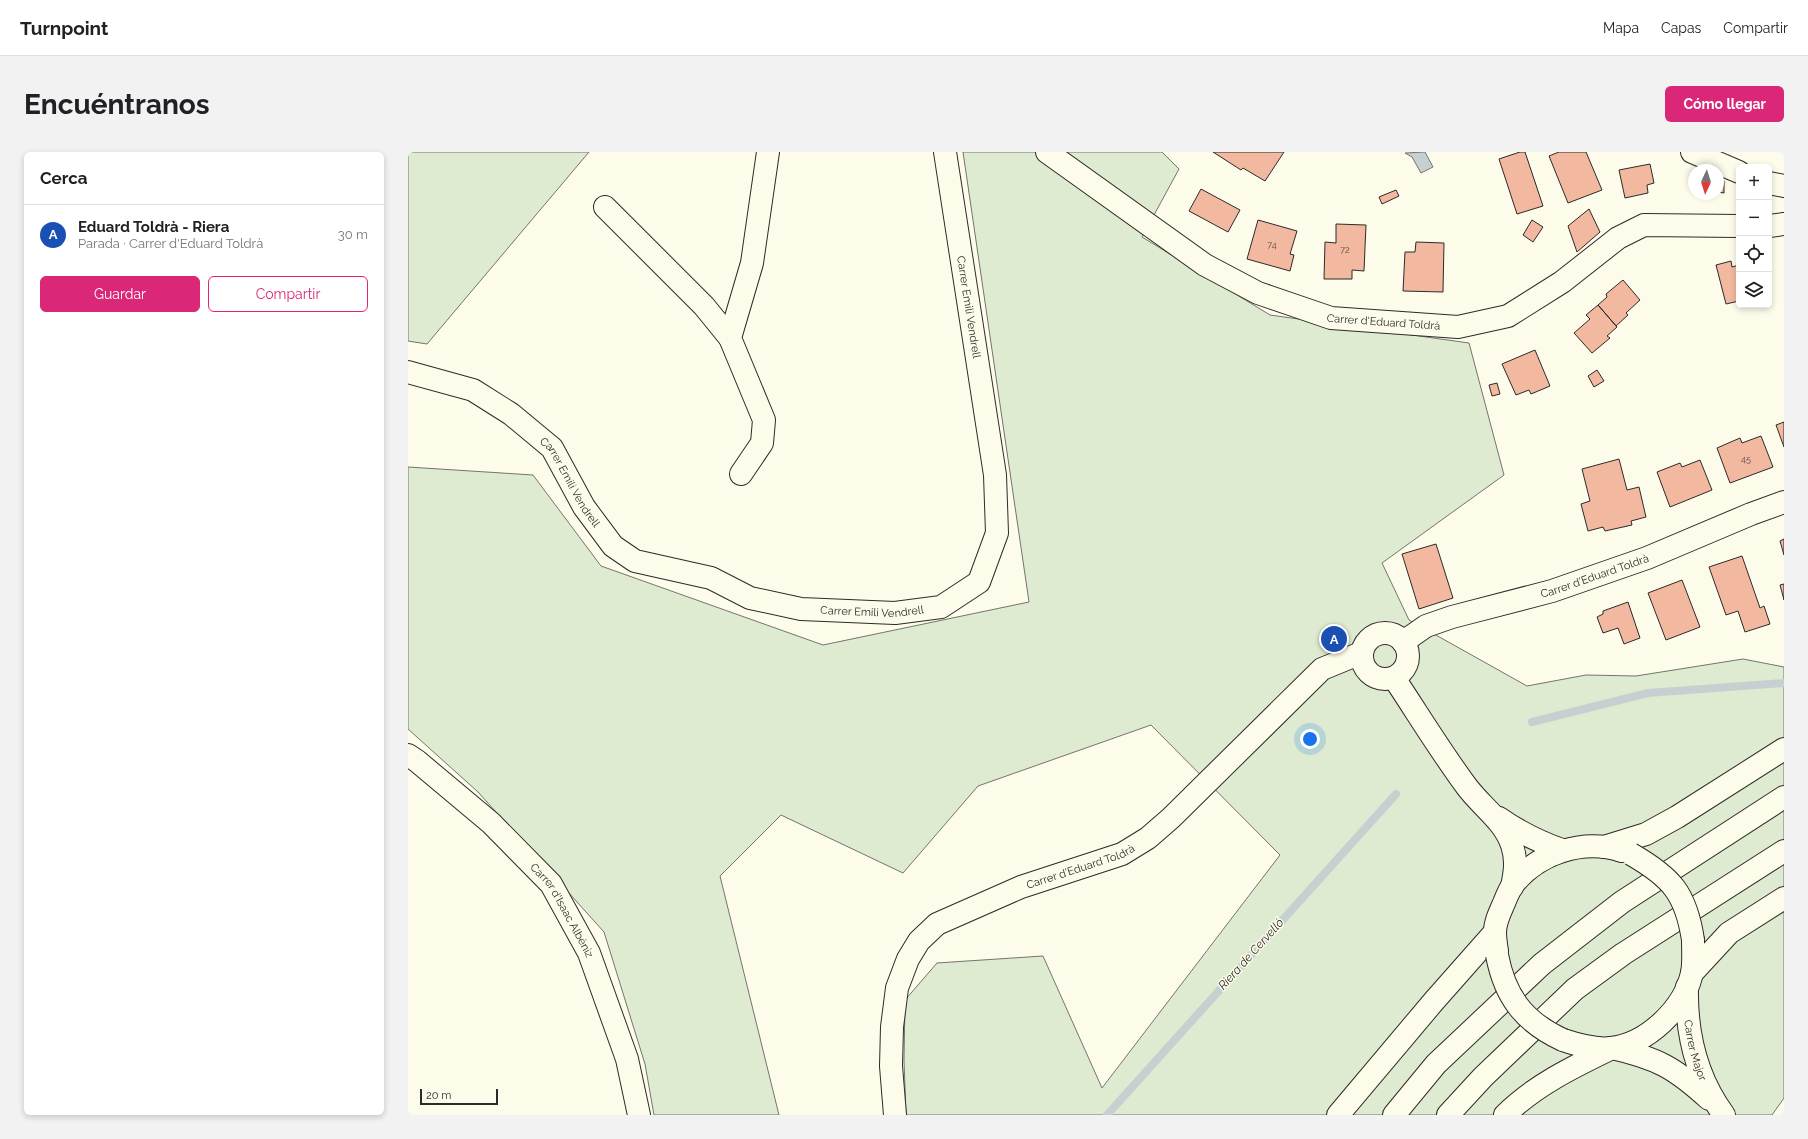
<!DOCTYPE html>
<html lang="es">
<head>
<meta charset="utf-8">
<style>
  body { margin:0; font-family:Raleway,sans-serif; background:#f2f2f2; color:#202124 }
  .controls { position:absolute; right:12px; top:12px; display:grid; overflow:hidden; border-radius:6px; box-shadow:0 2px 6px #0003 }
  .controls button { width:36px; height:36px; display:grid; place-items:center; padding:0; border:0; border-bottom:1px solid #e0e0e0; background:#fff; color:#202124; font:20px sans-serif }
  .compass { position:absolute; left:1280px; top:12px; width:36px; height:36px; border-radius:50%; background:#fff; box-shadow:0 2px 6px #0003; rotate:184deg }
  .scale { position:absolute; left:12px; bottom:10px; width:78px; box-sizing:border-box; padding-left:4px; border:2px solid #2b2b2b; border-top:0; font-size:11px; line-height:14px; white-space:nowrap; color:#2b2b2b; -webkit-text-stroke:3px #fdfbea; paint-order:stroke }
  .you { position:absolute; left:902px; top:587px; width:14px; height:14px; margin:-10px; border:3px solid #fff; border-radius:50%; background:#1a73e8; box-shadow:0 0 0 6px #1a73e833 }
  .badge { display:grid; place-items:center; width:26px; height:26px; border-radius:50%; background:#db2777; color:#fff; font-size:13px; font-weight:700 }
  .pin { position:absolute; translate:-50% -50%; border:2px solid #fff; box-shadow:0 1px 4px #0006 }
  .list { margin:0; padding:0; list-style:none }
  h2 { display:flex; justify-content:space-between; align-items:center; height:52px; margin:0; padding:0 16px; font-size:17px }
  h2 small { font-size:13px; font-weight:400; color:#757577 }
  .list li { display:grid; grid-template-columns:26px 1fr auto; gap:12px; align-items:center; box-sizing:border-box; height:60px; padding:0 16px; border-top:1px solid #e0e0e0 }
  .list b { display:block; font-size:15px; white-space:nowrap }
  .list p { margin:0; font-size:13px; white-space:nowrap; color:#757577 }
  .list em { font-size:13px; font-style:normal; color:#757577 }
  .actions { display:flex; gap:8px; padding:12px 16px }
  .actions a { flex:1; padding:9px 0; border:1px solid #db2777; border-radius:6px; text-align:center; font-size:14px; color:#db2777 }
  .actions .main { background:#db2777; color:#fff }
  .icon { flex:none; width:22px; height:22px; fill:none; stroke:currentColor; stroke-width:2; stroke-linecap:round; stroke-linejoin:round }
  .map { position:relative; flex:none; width:1376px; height:963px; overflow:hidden; border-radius:6px }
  header { display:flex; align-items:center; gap:24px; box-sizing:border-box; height:56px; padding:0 20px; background:#fff; border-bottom:1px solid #e0e0e0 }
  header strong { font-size:19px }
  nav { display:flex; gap:22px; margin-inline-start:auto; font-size:14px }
  .intro { display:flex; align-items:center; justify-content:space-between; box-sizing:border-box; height:96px; padding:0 24px }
  h1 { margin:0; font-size:28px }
  .button { padding:10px 18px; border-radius:6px; background:#db2777; color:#fff; font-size:14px; font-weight:700 }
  main { display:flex; gap:24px; padding:0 24px }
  aside { flex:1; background:#fff; border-radius:6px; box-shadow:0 2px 6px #0003 }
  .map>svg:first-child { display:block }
  .green { fill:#deebd1; stroke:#74746e }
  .water { fill:#c7d0d0; stroke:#74746e }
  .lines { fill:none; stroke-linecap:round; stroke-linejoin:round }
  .stream { stroke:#c7d0d0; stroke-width:8 }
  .building { fill:#f2b8a0; stroke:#2b2b2b }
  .minor-casing { stroke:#2b2b2b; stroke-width:24 }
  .highway-casing { stroke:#2b2b2b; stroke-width:24 }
  .minor { stroke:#fdfbea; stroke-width:22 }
  .highway { stroke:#fdfbea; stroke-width:22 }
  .minor-bridge-casing { stroke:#2b2b2b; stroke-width:24; stroke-linecap:butt }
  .minor-bridge { stroke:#fdfbea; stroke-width:22 }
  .labels { text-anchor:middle; stroke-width:3; stroke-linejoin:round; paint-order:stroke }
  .number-label { font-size:9px; fill:#5d4e48 }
  .street-label { font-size:11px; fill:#2b2b2b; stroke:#fdfbea }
  .water-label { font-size:12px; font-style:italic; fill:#2b2b2b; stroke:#fdfbea }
</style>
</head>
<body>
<header>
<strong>Turnpoint</strong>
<nav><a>Mapa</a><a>Capas</a><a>Compartir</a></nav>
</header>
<div class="intro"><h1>Encuéntranos</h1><a class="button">Cómo llegar</a></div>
<main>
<aside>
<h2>Cerca<small></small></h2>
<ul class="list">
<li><span class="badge" style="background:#1a4fb4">A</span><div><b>Eduard Toldrà - Riera</b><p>Parada · Carrer d'Eduard Toldrà</p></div><em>30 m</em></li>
</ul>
<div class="actions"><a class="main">Guardar</a><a>Compartir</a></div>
</aside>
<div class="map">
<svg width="1376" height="963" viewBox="0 0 1376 963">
  <rect width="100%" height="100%" fill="#fdfbea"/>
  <path class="green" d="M0,0H181L19,192L0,189Z
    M555,0H754L771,17L734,85L862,163L1061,191L1096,323L974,411L1001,468L1119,534L1178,523L1228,524L1335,507L1376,515V946L1364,963H498L496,908L497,848L529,811L635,804L694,936L872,703L743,573L570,634L495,721L373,663L312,724L371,963H246L237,912L196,780L70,640L0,577V315L125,323L193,414L415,493L621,450Z"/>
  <path class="water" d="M1017,0L1025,15L1013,21L1004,5L997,1Z"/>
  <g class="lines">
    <path class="stream" d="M1124,570L1240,541L1376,531
      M699,963L988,642"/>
  </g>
  <path class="building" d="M805,0H876L857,29L835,16L833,18Z
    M1112,0H1117L1135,54L1109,62L1091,7Z
    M1178,0L1194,38L1160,51L1141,4L1151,0Z
    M1242,12L1246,31L1239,33L1240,41L1217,46L1211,18Z
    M1310,27L1316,29V41L1310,40Z
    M793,37L832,58L820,80L781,59Z
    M988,38L991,44L974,52L971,45Z
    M1181,57L1192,80L1169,100L1160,74Z
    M850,68L889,79L882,102L886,103L882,119L839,107Z
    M1124,68L1135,75L1125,90L1115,83Z
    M928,72L958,73L956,119L944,118V127H916L917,90L928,91Z
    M1008,90L1036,91L1035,140L995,139L997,100H1007Z
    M1323,109L1324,115L1331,113V149L1318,152L1308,113Z
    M1215,128L1232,148L1218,161L1220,163L1208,174L1190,153L1199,145L1198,142Z
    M1190,153L1209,175L1199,184L1202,186L1184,201L1166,181L1182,167L1178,163Z
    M1127,198L1142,234L1123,242L1121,238L1108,243L1094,212Z
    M1189,218L1196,229L1186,235L1180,224Z
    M1089,231L1092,242L1084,244L1081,233Z
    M1376,270V295L1368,273Z
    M1353,284L1365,315L1322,331L1309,296L1332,286L1334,291Z
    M1211,307L1219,338L1231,335L1238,365L1223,369L1224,373L1197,379L1195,375L1180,379L1173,352L1182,349L1174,317Z
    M1292,308L1304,338L1262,355L1249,320L1272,311L1274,315Z
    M1376,387V403L1372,389Z
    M1028,392L1045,446L1011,457L994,402Z
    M1334,404L1352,456L1356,454L1362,472L1337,480L1330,459L1318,463L1301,415Z
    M1274,428L1292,475L1258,488L1240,441Z
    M1376,432V448L1372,433Z
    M1220,450L1232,486L1216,492L1210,476L1195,481L1189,465L1195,462V459Z"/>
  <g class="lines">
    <defs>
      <g id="minor">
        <path id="s1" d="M639,0L797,113L850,141L923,166L1050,175L1100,164L1154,130L1210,86L1236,73L1331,74"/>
        <path d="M1284,0L1331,20"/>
        <path d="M1361,31L1376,34"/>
        <path d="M197,55L296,154L322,186"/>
        <path d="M1361,74L1376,72"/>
        <path id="s2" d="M0,220L65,238L103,262L144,296L176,355L205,394L227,409L303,426L342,446L393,457L487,461L533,455L571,430L589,381L587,323L537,0"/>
        <path d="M333,322L354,291L356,268L322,186L344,111L360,0"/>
        <circle cx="977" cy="504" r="23"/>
        <path id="s3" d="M995,490L1018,474L1044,465L1144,439L1239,406L1343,362L1376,350"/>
        <path d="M986,526C1010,562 1033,600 1059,635C1074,655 1096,669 1104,693C1109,708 1107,720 1104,735"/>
        <path id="s4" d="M0,603L9,609L83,671L143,732L181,801L219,907L231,963"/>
        <path d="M1091,666C1111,680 1131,690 1154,698"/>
        <path d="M1089,799C1088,793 1087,786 1087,780C1087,770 1092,760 1096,751C1098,746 1101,739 1104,734C1129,701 1175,686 1214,699"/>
        <path id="s5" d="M1279,835C1278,882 1288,925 1316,963"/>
        <path d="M1155,888C1170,893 1187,898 1203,896C1239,892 1276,857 1284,821C1286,811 1285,799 1285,788"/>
        <path d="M1204,896C1249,906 1267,916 1301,947"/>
        <path id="s6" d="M487,963L483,914L484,875L489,836L500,807L511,789L529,772L613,735L714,702L740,686L763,666L914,517L953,501"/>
      </g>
      <path id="highway" d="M1196,695L1238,682L1269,665L1376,597
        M1284,821L1321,781L1376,746
        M930,963L1026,849L1087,780
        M986,963L1028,912L1134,812L1214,750L1376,645
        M1040,963L1075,925L1167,837L1215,802L1376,699
        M1097,963C1127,933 1167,914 1204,896"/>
    </defs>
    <use href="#minor" class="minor-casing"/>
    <use href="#highway" class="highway-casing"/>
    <use href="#minor" class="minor"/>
    <use href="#highway" class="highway"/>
    <defs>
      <path id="minor-bridge" d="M1223,702C1263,725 1278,741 1285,788
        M1089,803C1097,845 1116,870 1155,888"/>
    </defs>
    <use href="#minor-bridge" class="minor-bridge-casing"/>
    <use href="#minor-bridge" class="minor-bridge"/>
  </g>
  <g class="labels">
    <g class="number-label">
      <text x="864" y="96">74</text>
      <text x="937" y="101">72</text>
      <text x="1338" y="310">45</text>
    </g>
    <g class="street-label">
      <text transform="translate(561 155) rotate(81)" y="4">Carrer Emili Vendrell</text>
      <text dy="4" stroke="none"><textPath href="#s1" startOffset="384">Carrer d'Eduard Toldrà</textPath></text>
      <text dy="4" stroke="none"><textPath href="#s2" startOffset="204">Carrer Emili Vendrell</textPath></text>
      <text dy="4" stroke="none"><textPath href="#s3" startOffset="204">Carrer d'Eduard Toldrà</textPath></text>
      <text dy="4" stroke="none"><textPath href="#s2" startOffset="553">Carrer Emili Vendrell</textPath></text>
      <text dy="4" stroke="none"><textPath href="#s6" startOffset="359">Carrer d'Eduard Toldrà</textPath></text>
      <text dy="4" stroke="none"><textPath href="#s4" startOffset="221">Carrer d'Isaac Albéniz</textPath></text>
      <text dy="4" stroke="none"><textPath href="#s5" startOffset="64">Carrer Major</textPath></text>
    </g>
    <g class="water-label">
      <text transform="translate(843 802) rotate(-48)" y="4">Riera de Cervelló</text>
    </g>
  </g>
</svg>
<div class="controls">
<button>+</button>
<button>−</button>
<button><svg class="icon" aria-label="locate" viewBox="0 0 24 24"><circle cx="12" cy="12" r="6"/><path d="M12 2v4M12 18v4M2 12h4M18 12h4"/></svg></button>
<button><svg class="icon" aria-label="layers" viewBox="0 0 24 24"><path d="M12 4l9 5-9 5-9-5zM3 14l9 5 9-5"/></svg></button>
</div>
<svg class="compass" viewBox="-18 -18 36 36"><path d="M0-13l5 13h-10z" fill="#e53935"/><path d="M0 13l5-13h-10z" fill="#757577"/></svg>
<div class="scale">20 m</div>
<div class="you"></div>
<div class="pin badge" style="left:926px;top:487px;background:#1a4fb4">A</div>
</div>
</main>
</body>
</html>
